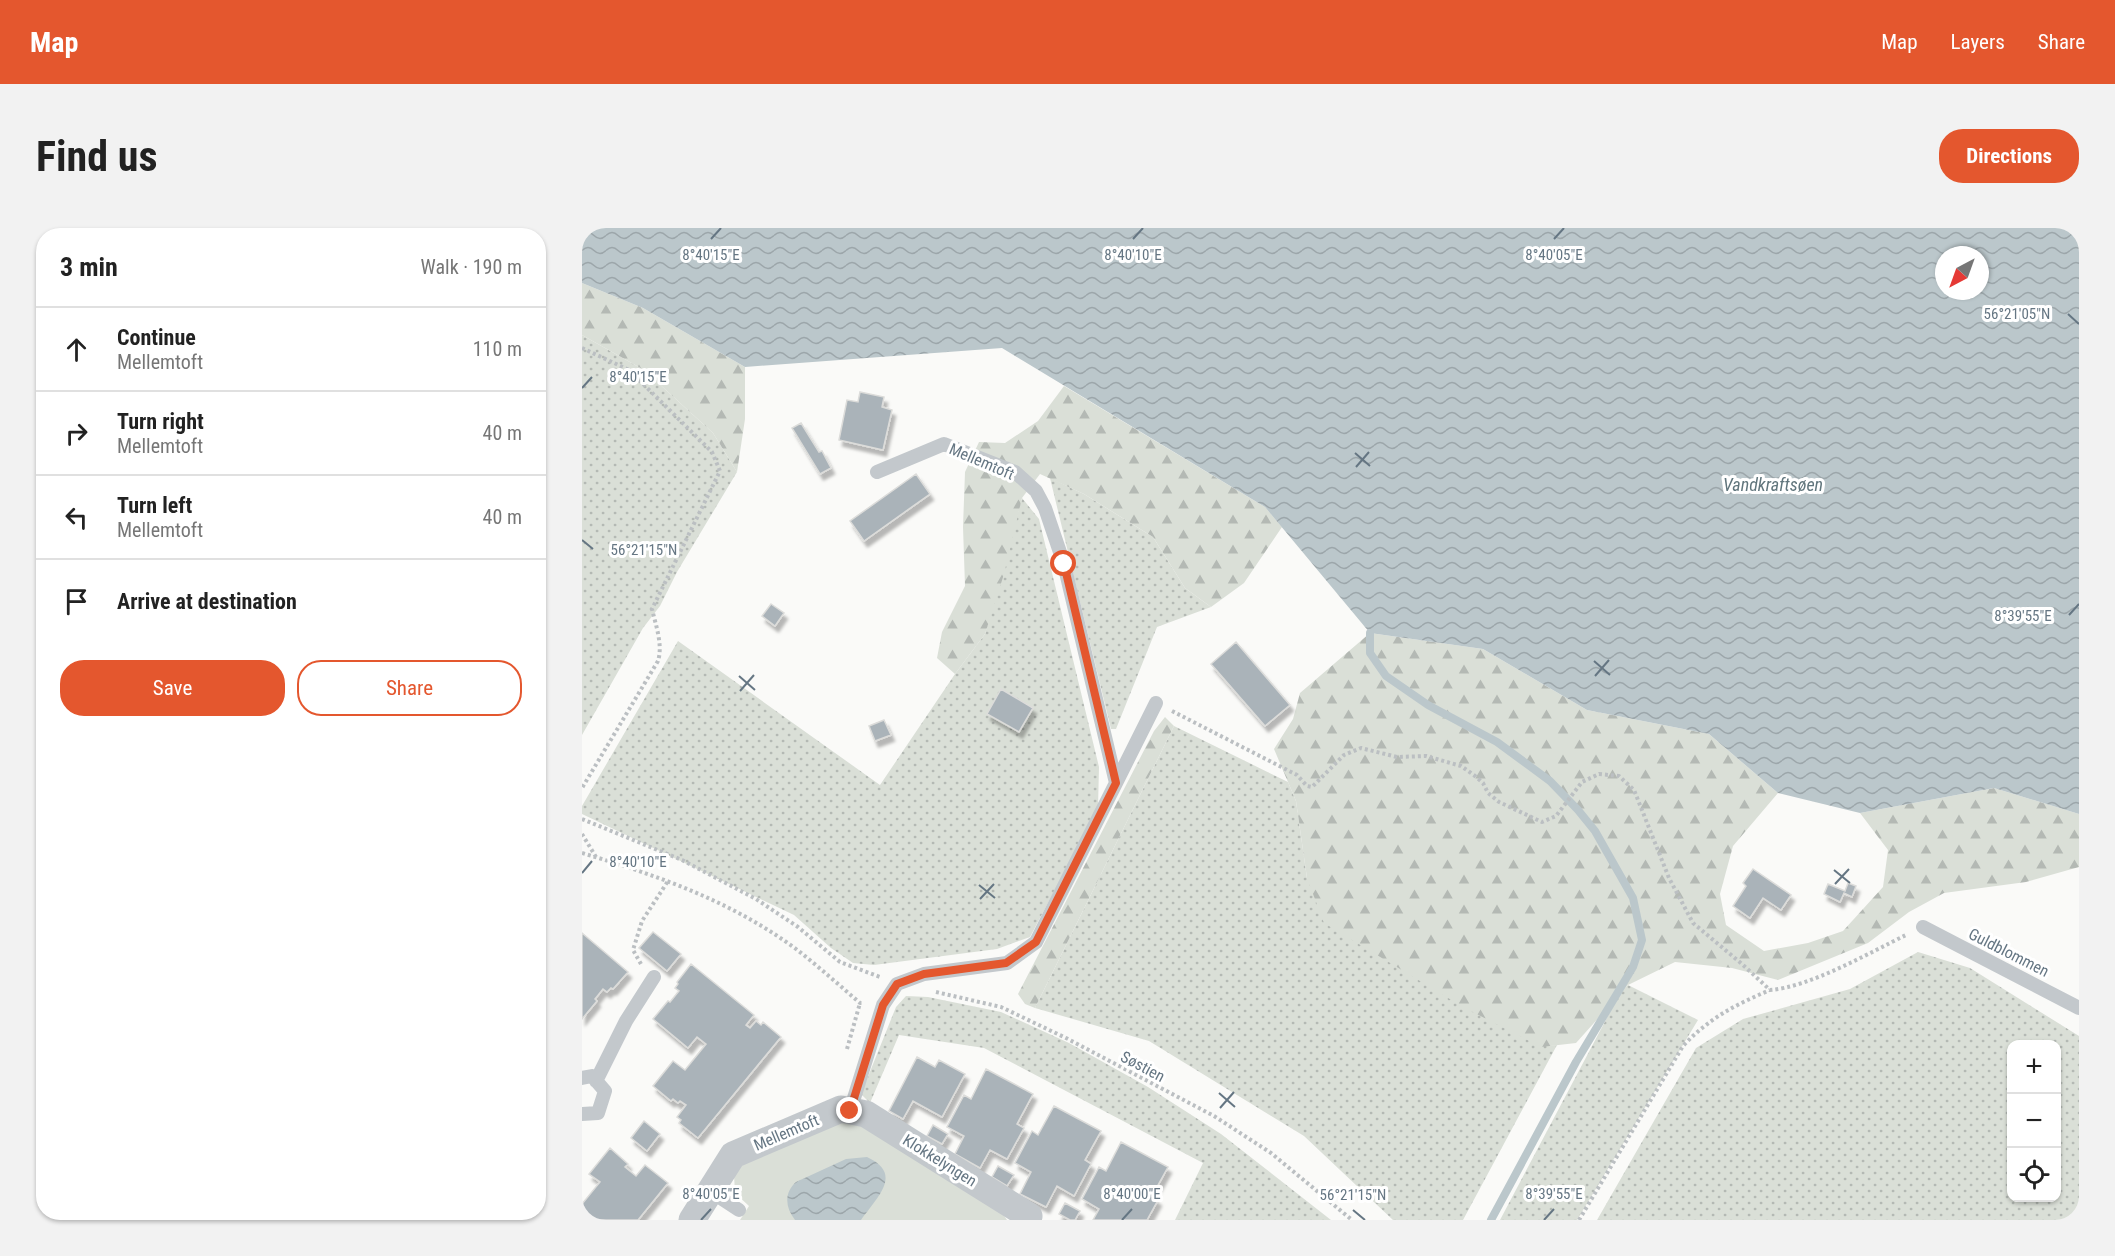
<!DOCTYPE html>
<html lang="en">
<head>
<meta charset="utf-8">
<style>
  body { margin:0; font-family:"Roboto Condensed",sans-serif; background:#f2f2f2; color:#222 }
  .controls { position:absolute; right:18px; bottom:18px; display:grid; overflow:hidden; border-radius:12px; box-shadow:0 2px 4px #0004 }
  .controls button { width:54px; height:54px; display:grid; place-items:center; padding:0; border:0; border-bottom:2px solid #e0e0e0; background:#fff; color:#222; font:30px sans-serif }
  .compass { position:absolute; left:1353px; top:18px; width:54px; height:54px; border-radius:50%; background:#fff; box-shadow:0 2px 4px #0004; rotate:221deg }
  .stop { position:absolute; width:18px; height:18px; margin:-14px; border:4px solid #e4572e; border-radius:50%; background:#fff }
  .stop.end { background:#e4572e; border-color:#fff; box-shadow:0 2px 6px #0008 }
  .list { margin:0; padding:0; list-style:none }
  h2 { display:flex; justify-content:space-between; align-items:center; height:78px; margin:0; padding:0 24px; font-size:26px }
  h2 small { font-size:20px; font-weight:400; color:#767676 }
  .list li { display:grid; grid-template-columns:39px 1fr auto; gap:18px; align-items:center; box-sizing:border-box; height:84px; padding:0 24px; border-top:2px solid #e0e0e0 }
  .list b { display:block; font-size:22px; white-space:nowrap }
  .list p { margin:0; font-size:20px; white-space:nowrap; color:#767676 }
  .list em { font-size:20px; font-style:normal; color:#767676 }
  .actions { display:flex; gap:12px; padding:18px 24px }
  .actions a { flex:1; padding:14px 0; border:2px solid #e4572e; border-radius:24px; text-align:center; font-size:21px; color:#e4572e }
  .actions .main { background:#e4572e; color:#fff }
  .icon { flex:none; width:33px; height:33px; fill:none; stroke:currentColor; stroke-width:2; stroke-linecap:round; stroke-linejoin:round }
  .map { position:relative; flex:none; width:1497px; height:992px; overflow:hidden; border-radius:24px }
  header { display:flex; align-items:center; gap:36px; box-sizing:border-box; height:84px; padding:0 30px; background:#e4572e; color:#fff }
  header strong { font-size:28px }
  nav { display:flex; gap:33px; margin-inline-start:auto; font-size:21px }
  .intro { display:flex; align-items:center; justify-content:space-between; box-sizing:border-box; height:144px; padding:0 36px }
  h1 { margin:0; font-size:42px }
  .button { padding:15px 27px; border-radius:24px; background:#e4572e; color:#fff; font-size:21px; font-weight:700 }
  main { display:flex; gap:36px; padding:0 36px }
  aside { flex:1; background:#fff; border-radius:24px; box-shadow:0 2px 4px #0004 }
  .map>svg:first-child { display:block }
  .grass { fill:url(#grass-dots); fill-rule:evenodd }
  .forest { fill:url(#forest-firs) }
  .park { fill:#dadfd7 }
  .water { fill:url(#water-waves); fill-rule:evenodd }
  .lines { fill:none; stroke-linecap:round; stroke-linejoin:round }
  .stream { stroke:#bbc7cb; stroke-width:8 }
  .building { fill:#aab3b9; stroke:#dcdcda; stroke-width:1.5; filter:url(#shadow) }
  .path { stroke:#bbbfc2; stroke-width:4; stroke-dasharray:3 3; stroke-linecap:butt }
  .service { stroke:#c3c8cc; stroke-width:14 }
  .minor { stroke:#c3c8cc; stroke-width:27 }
  .route { stroke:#e4572e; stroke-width:8 }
  .ticks { fill:none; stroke:#657683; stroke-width:2 }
  .labels { text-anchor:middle; stroke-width:6; stroke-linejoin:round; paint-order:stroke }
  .street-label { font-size:16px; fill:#657683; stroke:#fff }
  .water-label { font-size:18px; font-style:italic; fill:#60757c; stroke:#fff }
  .ticks-label { font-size:15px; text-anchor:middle; fill:#657683; stroke:#fff; stroke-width:6; stroke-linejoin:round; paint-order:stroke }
</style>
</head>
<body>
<header>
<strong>Map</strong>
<nav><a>Map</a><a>Layers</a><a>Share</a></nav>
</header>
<div class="intro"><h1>Find us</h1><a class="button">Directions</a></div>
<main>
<aside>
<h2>3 min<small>Walk · 190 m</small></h2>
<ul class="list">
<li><svg class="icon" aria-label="ahead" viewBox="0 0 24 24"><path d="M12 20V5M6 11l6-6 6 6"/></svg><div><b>Continue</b><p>Mellemtoft</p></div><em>110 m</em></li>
<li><svg class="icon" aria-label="right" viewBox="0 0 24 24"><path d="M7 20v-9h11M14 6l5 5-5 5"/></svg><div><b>Turn right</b><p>Mellemtoft</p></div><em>40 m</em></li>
<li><svg class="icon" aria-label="left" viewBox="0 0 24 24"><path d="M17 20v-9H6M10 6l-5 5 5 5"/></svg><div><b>Turn left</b><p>Mellemtoft</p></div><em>40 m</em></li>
<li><svg class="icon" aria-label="arrive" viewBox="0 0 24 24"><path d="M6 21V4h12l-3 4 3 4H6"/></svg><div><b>Arrive at destination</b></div></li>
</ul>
<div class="actions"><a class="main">Save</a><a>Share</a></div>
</aside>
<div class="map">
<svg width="1497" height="992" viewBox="0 0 1497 992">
  <defs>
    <pattern id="grass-dots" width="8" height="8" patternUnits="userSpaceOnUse" patternTransform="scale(1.5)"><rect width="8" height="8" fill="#dadfd7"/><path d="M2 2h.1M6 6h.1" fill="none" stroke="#b4b9b4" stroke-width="1.8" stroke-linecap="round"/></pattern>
    <pattern id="forest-firs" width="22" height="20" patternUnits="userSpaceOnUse" patternTransform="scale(1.5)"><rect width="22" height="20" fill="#dadfd7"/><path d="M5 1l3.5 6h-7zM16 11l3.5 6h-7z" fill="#b4b9b4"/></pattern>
    <pattern id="water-waves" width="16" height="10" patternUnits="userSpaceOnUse" patternTransform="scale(1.5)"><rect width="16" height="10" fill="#bbc7cb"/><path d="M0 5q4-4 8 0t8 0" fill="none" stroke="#9ca6aa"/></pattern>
    <filter id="shadow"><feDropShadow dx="3.5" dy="6" stdDeviation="1.5" flood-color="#0004"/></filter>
  </defs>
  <rect width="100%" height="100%" fill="#fafaf8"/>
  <path class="grass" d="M0,107L62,142L131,205L155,244L95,344L78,378L61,400L0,507Z
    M468,250L502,266L571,309L603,360L629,379L575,399L534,501H529Z
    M440,270L457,291L517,539L516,580L448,709L415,721L292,737L271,735L249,720L212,687L0,586V578L96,413L298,557L373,446L403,406Z
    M592,498L706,554L714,573L725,650L959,818L975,817L881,992H811L722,908L567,813L453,780Z
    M1336,724L1388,740L1497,808V992H1015L1114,820L1161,791L1268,761ZM1430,816H1474V970H1430Z
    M1046,757L1116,792L995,992H918L1037,767Z
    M324,768L346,769L419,784L487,815L566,859L639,906L749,992H593L621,935L402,820L317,807L288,875L279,866L314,779Z"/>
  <path class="forest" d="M0,55L61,80L163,139V191L155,244L131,205L62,142L0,107Z
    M482,158L683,279L700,299L662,355L629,379L603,360L571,309L502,266L458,246L440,270L422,346L403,406L373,446L355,430L360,404L383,358L381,299L383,244L397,214L423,215L456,193Z
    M788,405L901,421L1005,482L1127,506L1196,565L1151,618L1138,666L1144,697L1182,723L1226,715L1261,703L1301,659L1306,622L1278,585L1412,560L1497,586V639L1444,654L1362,665L1327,684L1286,715L1196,752L1150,740L1093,734L1046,757L994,815L959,819L881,779L742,695L725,650L714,573L692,521L711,491L718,465Z
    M583,489L592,498L453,780L443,776L436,766L572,503Z"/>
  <path class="park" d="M269,889L419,983L425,992H158L167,978L153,965L152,947L166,928Z"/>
  <path class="water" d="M0,0H1489L1497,2V586L1412,560L1278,585L1196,565L1127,506L1005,482L901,421L788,405L683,279L420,120L163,139L61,80L0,55ZM1362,27H1398V63H1362Z
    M285,929C322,946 295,969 279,992H213C203,979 202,965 214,954L264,931Z"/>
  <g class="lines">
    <path class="stream" d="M788,405V425L804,448L846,477L915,514L968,553L996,582L1013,603L1051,670L1060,712L1051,739L994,834L909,992"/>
  </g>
  <path class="building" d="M278,164L302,169L300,179L310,182L301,222L257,212L265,172L276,174Z
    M219,195L237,224L240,223L249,240L238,246L210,200Z
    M334,246L348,266L282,313L268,293Z
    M189,376L202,385L193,398L180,388Z
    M654,414L708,477L683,498L629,436Z
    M419,461L451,480L437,504L405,486Z
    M302,492L309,507L293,513L287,498Z
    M1171,641L1209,667L1199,682L1181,670L1168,690L1151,678L1164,658L1161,655Z
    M1266,655L1274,658L1270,669L1262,665L1258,674L1242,666L1246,656L1263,663Z
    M71,704L99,726L85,743L57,720Z
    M0,705L46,744L31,761L29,760L25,764L21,761L13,771L15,773L0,791Z
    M109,736L172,787L164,797L168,800L174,793L179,797L181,794L199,809L116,910L97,895L99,892L95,889L104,877L98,873L96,875L91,871L89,873L71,858L91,833L103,842L124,816L115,809L106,820L71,791L86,773L88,774L97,763L93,760L96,756L95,754Z
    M335,829L353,839L357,832L383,846L360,889L331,873L321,891L307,883Z
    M404,841L451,866L435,896L442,900L425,931L408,922L398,940L373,926L382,908L365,899L382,867L389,871Z
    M472,878L519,903L503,932L509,936L492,968L475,958L464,979L438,966L449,944L433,935L450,903L456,907Z
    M62,893L78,906L65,923L49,910Z
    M351,897L366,906L360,916L345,908Z
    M539,914L586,939L570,968L576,972L565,992H511L517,981L500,971L517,939L524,943Z
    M28,920L46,936L43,939L54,948L63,937L86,955L56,992H0V976L18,954L7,946Z
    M416,938L432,947L425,958L410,949Z
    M483,975L498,983L493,992H488L477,986Z"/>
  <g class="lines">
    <path class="path" d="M0,120L47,142L130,224L138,243L70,381C74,398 81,417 76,433L0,560
      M590,483L715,547L725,558L730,559L762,527L779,520L815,529L844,528L879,538L893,548L901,555L906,565L917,574L960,594L974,588L1000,554L1017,546L1037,548L1052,562L1087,650L1111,695L1160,736L1188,762C1228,759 1287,725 1324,707
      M0,591L100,632L174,671L216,699L258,734L298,749
      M0,606L14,629
      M0,625C77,648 149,673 214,721C236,738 257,757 278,775H282
      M59,736L51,722L60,693L86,653
      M354,764L419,779L484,810L632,888L689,925L770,992
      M265,821L278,775
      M997,992L1101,818C1127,790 1153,777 1188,762"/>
    <path class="service" d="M534,555L574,475
      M1341,699L1497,780
      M0,850L10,848L23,863L16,885L0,886
      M14,853L44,793L72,749
      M268,883L301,777L315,756L342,746L425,735L454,714L534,555L482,336L463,280L454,263L433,244L362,216L295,244
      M128,963L157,982"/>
    <path class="minor" d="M110,992L151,927L259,881L284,886L447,988"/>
  </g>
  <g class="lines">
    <path class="route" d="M268,883L301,777L315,756L342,746L424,735L454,714L534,555L482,336"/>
  </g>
  <path class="ticks" d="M129,11L139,0M551,11L561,0M972,11L982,0M1486,86L1497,96M0,160L10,149M773,225L788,238M774,239L787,224M0,312L11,321M1487,387L1497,376M1012,433L1028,447M157,448L173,462M1013,448L1027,432M158,463L172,447M1252,642L1268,655M0,645L10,633M1253,656L1267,641M397,657L413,670M398,671L412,656M637,865L653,879M638,880L652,864M771,982L783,992M119,992L129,981M540,992L550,981M962,992L972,981"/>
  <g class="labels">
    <g class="street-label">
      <text transform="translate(400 233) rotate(23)" y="6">Mellemtoft</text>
      <text transform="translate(1427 724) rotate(27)" y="6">Guldblommen</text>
      <text transform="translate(561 838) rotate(28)" y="6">Søstien</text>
      <text transform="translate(204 904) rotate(-23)" y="6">Mellemtoft</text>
      <text transform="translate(358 932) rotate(32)" y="6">Klokkelyngen</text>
    </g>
    <g class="water-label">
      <text x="1191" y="263">Vandkraftsøen</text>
    </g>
  </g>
  <g class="ticks-label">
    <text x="129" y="32">8°40'15"E</text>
    <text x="551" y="32">8°40'10"E</text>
    <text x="972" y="32">8°40'05"E</text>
    <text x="1435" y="91">56°21'05"N</text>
    <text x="56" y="154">8°40'15"E</text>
    <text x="62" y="327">56°21'15"N</text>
    <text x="1441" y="393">8°39'55"E</text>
    <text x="56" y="639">8°40'10"E</text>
    <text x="129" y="971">8°40'05"E</text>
    <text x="550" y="971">8°40'00"E</text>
    <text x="972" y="971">8°39'55"E</text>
    <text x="771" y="972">56°21'15"N</text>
  </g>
</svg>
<div class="controls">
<button>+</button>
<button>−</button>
<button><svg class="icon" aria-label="locate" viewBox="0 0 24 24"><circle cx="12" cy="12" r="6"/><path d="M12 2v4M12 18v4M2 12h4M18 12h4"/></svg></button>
</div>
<svg class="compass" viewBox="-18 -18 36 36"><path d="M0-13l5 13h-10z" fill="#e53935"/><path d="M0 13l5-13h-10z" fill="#767676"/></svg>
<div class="stop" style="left:482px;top:336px"></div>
<div class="stop end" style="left:268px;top:883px"></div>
</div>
</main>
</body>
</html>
